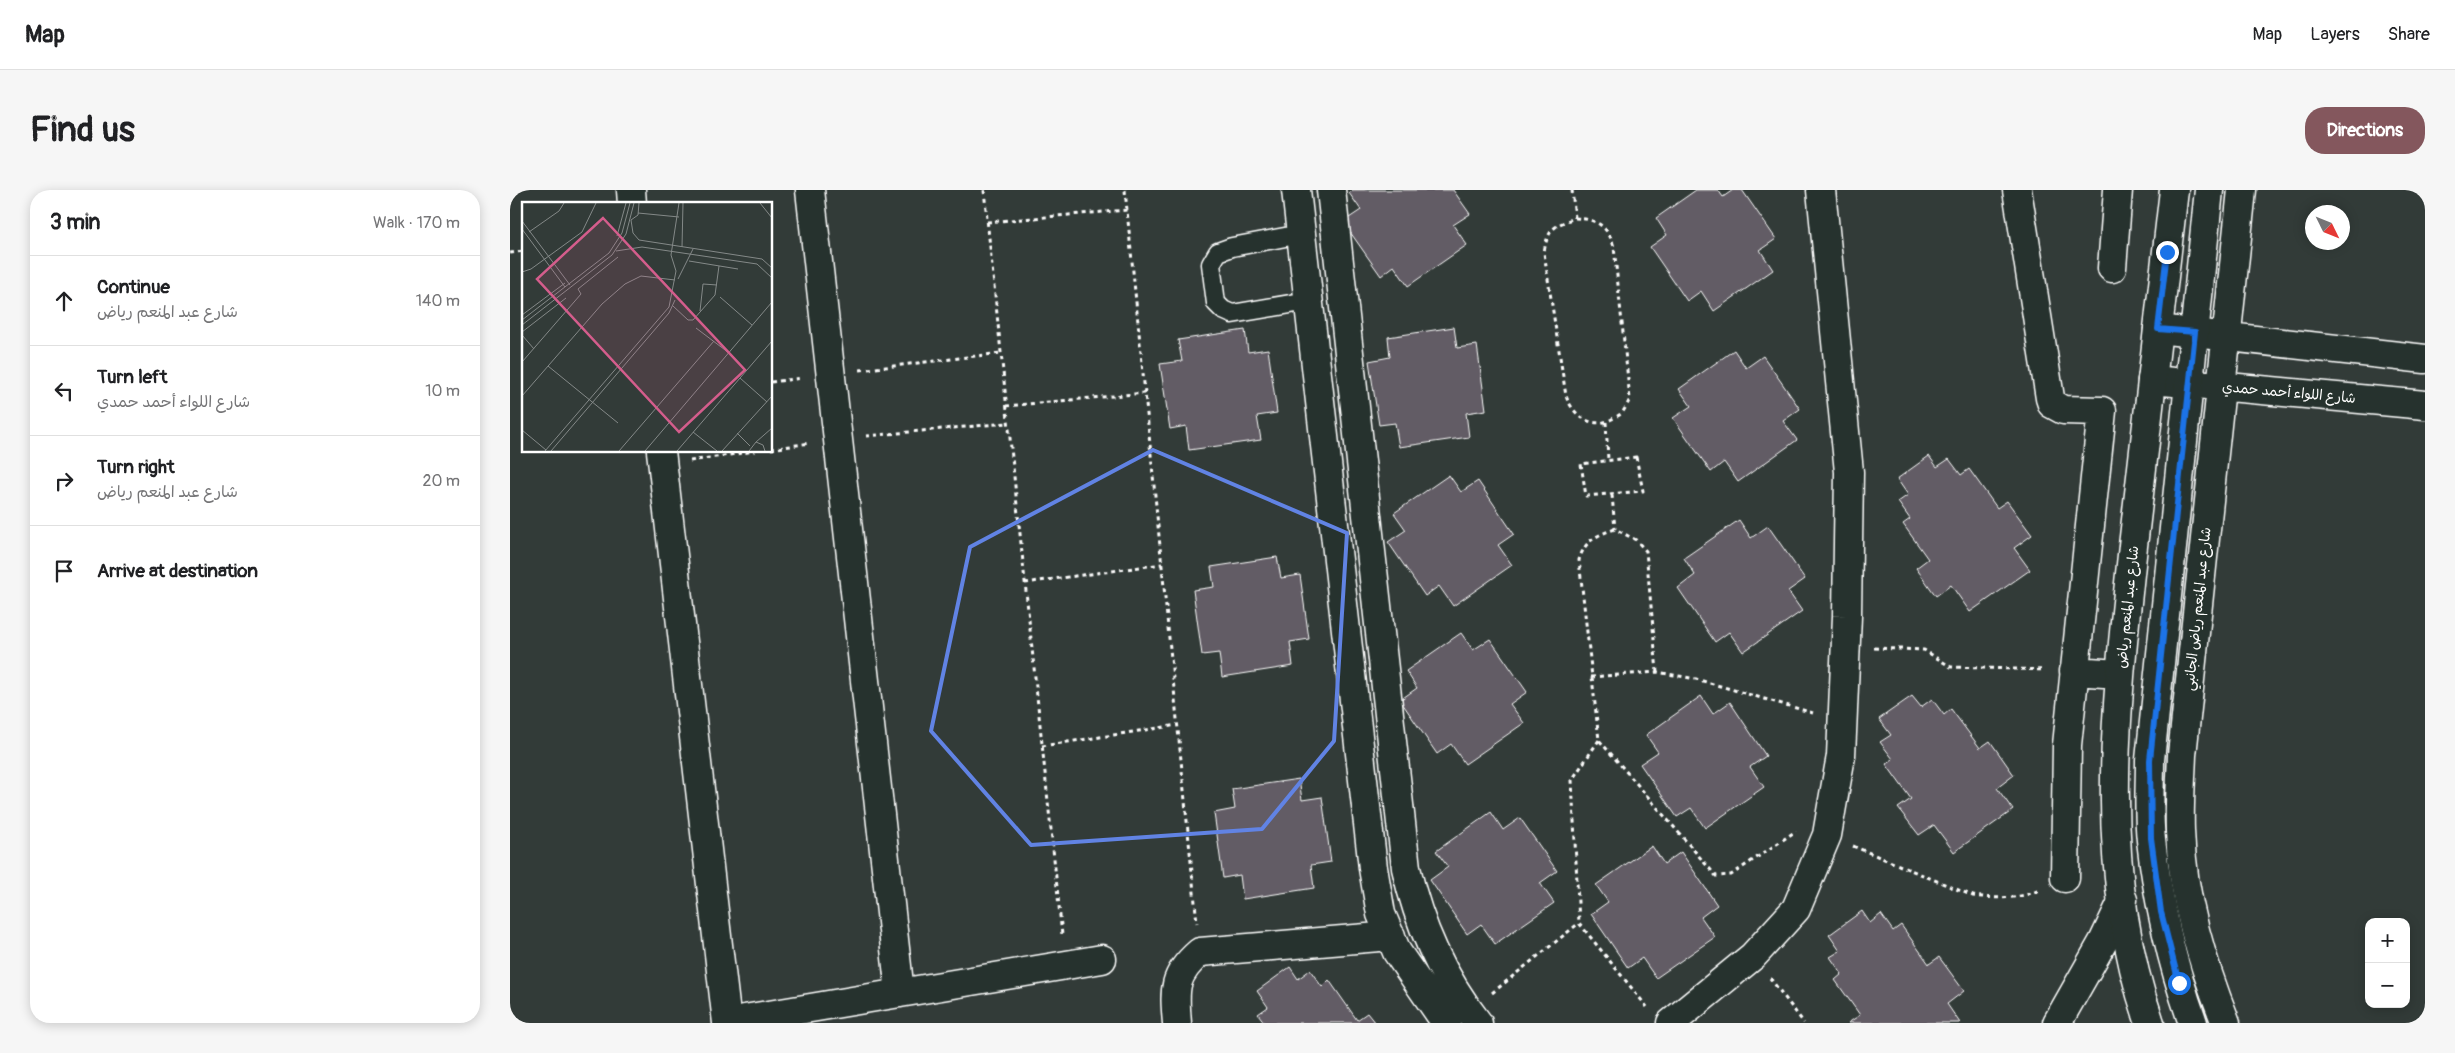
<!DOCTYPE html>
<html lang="en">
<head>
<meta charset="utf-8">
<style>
  body { margin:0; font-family:Pangolin,"Playpen Sans Arabic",sans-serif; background:#f6f6f6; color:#202124 }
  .controls { position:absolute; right:15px; bottom:15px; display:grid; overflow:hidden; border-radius:10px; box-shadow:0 2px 12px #0003 }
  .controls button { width:45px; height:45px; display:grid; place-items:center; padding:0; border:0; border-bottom:1px solid #e0e0e0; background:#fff; color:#202124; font:25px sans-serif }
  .compass { position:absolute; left:1795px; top:15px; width:45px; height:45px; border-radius:50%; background:#fff; box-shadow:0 2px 12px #0003; rotate:133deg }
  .stop { position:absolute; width:15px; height:15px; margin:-11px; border:4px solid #1a73e8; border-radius:50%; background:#fff }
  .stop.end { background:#1a73e8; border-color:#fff; box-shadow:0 1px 5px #0008 }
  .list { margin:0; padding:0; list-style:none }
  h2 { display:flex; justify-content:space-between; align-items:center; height:65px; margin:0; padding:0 20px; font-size:21px }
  h2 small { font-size:16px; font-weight:400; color:#757577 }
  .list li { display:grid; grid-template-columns:32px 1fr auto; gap:15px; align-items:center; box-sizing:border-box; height:90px; padding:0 20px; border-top:1px solid #e0e0e0 }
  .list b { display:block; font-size:19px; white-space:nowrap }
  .list p { margin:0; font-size:16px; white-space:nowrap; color:#757577 }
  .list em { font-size:16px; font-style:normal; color:#757577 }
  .icon { flex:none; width:28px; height:28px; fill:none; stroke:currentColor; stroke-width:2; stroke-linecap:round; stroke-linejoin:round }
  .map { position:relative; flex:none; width:1915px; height:833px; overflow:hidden; border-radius:20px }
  header { display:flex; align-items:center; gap:30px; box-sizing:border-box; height:70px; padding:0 25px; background:#fff; border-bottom:1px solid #e0e0e0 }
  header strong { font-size:24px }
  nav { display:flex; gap:28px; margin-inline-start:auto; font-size:18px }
  .intro { display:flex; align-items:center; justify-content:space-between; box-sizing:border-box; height:120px; padding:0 30px }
  h1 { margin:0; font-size:35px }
  .button { padding:12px 22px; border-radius:20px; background:#84575d; color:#fff; font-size:18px; font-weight:700 }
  main { display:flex; gap:30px; padding:0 30px }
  aside { flex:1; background:#fff; border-radius:20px; box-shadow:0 2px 12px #0003 }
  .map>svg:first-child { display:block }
  .building { fill:#625c65; stroke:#fff }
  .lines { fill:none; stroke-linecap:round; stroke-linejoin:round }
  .service-casing { stroke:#fff; stroke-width:21 }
  .minor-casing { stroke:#fff; stroke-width:31 }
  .tertiary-casing { stroke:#fff; stroke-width:31 }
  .path { stroke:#fff; stroke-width:3; stroke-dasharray:4 4; stroke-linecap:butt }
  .service { stroke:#26332d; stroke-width:18 }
  .minor { stroke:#26332d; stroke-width:28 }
  .tertiary { stroke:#26332d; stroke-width:28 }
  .route { stroke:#1a73e8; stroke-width:6 }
  .marked { fill:none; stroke:#6183e4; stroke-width:4; stroke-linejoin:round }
  .labels { text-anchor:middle; stroke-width:4; stroke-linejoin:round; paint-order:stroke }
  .street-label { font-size:14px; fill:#fff; stroke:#26332d }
  .inset-road { fill:none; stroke:#848988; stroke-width:1 }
  .view { fill:#d45d8c; fill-opacity:0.15; stroke:#d45d8c; stroke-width:2.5 }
  .inset-edge { fill:none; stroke:#fff; stroke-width:2.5 }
</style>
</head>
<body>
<header>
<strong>Map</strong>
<nav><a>Map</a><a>Layers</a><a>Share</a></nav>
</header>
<div class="intro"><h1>Find us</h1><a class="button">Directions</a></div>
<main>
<aside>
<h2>3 min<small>Walk · 170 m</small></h2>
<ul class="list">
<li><svg class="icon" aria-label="ahead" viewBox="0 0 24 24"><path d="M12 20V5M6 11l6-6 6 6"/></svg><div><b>Continue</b><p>شارع عبد المنعم رياض</p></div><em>140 m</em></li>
<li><svg class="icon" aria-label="left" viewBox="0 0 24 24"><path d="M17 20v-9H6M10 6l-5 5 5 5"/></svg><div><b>Turn left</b><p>شارع اللواء أحمد حمدي</p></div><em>10 m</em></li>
<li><svg class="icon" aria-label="right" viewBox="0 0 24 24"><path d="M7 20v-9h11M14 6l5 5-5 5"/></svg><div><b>Turn right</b><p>شارع عبد المنعم رياض</p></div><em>20 m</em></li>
<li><svg class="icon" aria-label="arrive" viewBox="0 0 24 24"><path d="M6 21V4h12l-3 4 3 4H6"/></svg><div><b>Arrive at destination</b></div></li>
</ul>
</aside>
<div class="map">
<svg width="1915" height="833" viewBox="0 0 1915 833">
  <rect width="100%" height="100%" fill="#323b38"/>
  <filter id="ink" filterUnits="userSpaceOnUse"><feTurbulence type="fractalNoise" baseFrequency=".02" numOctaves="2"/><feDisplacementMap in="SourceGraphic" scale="10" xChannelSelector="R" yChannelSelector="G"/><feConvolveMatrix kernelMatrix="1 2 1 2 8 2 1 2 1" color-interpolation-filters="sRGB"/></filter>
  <g filter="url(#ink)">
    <path class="building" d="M843,0H943L960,24L943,35L957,55L898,96L884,76L871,86L833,32L851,20L839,3Z
      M1186,0H1208L1213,7L1223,0H1232L1266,49L1250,60L1263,80L1204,121L1191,101L1177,111L1140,57L1157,45L1146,28Z
      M944,137L947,158L967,155L976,220L956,223L959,247L889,257L885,233L869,235L859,171L880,167L878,147Z
      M735,140L738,162L758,159L767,223L747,226L751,250L679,260L676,236L660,239L650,174L672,171L668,150Z
      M1224,160L1236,178L1253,166L1290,219L1273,231L1287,250L1228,292L1214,272L1201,282L1163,228L1181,216L1169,199Z
      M1419,266L1427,277L1439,269L1451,285L1459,279L1487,318L1497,311L1522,345L1504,358L1520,380L1460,422L1441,395L1426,406L1406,378L1418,369L1393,334L1400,329L1388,312L1398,305L1387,289Z
      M939,285L951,302L968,291L1004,344L988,355L1002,375L943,416L929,396L915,406L878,352L896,340L884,323Z
      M1229,330L1241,348L1258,336L1295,389L1278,401L1292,421L1233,462L1219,442L1205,452L1168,398L1185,385L1174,368Z
      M767,367L771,388L790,385L799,449L780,452L783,476L712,487L709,463L692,465L683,400L704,397L701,377Z
      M951,443L963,460L980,449L1017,502L1000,514L1014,533L955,574L941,554L927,564L890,510L907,498L896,481Z
      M1191,506L1203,524L1220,512L1256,566L1240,577L1254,597L1195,638L1181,618L1167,627L1130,574L1148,562L1136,545Z
      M1402,506L1411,517L1422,509L1434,525L1441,519L1470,558L1480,551L1504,585L1487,598L1503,620L1444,662L1424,635L1409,645L1388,618L1401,609L1376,574L1383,569L1370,552L1381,545L1369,529Z
      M789,589L792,610L812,607L821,672L801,675L804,698L733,709L730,685L713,688L704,623L725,619L722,599Z
      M981,622L993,640L1010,628L1047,681L1030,693L1044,713L985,754L971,734L957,744L920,690L938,677L926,661Z
      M1142,656L1154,674L1171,662L1207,715L1191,727L1205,747L1146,788L1132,768L1118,778L1081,724L1098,712L1086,695Z
      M1352,721L1360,733L1371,724L1383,741L1391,735L1419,774L1429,767L1454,801L1437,814L1450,833H1338L1350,825L1325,790L1332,784L1320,767L1330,761L1319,745Z
      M780,777L788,789L800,780L812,797L819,790L847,830L857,823L865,833H755L748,824L758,817L747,801Z"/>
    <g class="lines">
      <defs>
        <path id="service" d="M791,44L722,57L708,62L701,74L706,113L713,120L722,124L798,111"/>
        <path id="minor" d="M121,0L122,14
          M300,0L390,803
          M786,0L863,678L871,724L887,762L936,833
          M821,0L896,678C909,736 931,786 968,833
          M1507,0L1540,208L1542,214L1553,220L1592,221L1557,555L1555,688
          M1602,78L1608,0
          M1648,139L1915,169
          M1642,190L1915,215
          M151,261L217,833
          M1564,481L1609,484
          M217,832L592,769
          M667,833C664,799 663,785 690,762L881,746
          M1161,833L1243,766L1286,719L1317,645L1322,616L1331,566L1337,426L1339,282L1311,0
          M1547,833L1593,752L1613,710
          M1716,833C1692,772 1672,708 1670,641C1669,616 1671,591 1672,565L1732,0"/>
        <path id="tertiary" d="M1640,833C1586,680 1606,514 1623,356C1636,238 1650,119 1664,0
          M1683,833C1662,774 1648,713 1641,650C1638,624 1640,596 1640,570L1699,0"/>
      </defs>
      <use href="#service" class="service-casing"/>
      <use href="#minor" class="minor-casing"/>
      <use href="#tertiary" class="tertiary-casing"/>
      <path class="path" d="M474,0L552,745
        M615,0L687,733
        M1062,0L1065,28
        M1065,28C1087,29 1098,36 1104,57L1120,209C1118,213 1115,219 1112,223C1110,225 1105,227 1102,229C1081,240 1063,225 1056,206L1034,63C1037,40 1044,35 1065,28Z
        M477,32L617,20
        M0,63L14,61
        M350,180L491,163
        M261,192L292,188
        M496,216L635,203
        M1096,232L1098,270
        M356,246L498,233
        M261,259L300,253
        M1126,267L1133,301L1076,306L1071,274Z
        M180,271L245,261
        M1102,305L1105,339
        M515,393L652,374
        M1364,458L1414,460L1441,477L1535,480
        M1147,482L1136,361L1126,350L1105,339C1087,345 1075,350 1069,370L1089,550L1206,686L1221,685L1286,641
        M1081,487L1147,482L1186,489L1303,523
        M1089,550L1062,590L1069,733L1137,817
        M532,556L668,535
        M1343,656L1463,706C1487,709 1508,709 1530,700
        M1260,788L1294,833
        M982,803L1069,733"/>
      <use href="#service" class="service"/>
      <use href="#minor" class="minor"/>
      <use href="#tertiary" class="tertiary"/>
    </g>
  </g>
  <g class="lines" filter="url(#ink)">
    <path class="route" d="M1657,62L1648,139L1685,142L1640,570L1641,648L1651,722L1669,793"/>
  </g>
  <path class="marked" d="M643,260L837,343L824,551L752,639L521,655L421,541L460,357Z"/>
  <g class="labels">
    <g class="street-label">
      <text transform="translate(1779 202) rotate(5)" y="5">شارع اللواء أحمد حمدي</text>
      <text transform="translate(1617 417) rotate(-84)" y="5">شارع عبد المنعم رياض</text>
      <text transform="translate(1687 419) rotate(-84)" y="5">شارع عبد المنعم رياض الجانبي</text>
    </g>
  </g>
  <g transform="translate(12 12)">
    <rect width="250" height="250" fill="#323b38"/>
    <path class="inset-road" d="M117,1L116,13L109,18L111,31L117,38L240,57L250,66M238,1L250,16M116,11L157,15M0,19L48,83M0,27L43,85M7,30L37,9L42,1M95,34L104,1M160,45L161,1M94,49L120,45L235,62L250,76M167,59L216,67M0,70L9,67L60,30L74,1M156,77L171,47M198,95L230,123M151,104L166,118H171L193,93L197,64M178,109L181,82L195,83M0,113L43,81M0,118L87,51L100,31L108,1M0,123L90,53L104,32L112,1M174,126L207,151M0,130L44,96M0,133L12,147M0,160L59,92L56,87L96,55M26,164L96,221M218,176L245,200M0,194L80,102L103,82L119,74L153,78M0,228L24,248M171,230L195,249M215,231L228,244M234,240L250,226M23,249L147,105L154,69L149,53L157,1M29,249L147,111L153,98M97,249L192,139M123,249L250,100M155,249L250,139M200,249L250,194M227,249L234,240L241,243L243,249"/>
    <path class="view" d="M81,16L223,168L157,230L15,77Z"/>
    <rect width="250" height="250" class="inset-edge"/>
  </g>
</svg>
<div class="controls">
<button>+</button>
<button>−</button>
</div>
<svg class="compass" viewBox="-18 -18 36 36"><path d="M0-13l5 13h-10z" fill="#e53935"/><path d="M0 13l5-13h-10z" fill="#757577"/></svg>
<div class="stop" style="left:1669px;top:793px"></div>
<div class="stop end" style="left:1657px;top:62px"></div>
</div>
</main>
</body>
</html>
